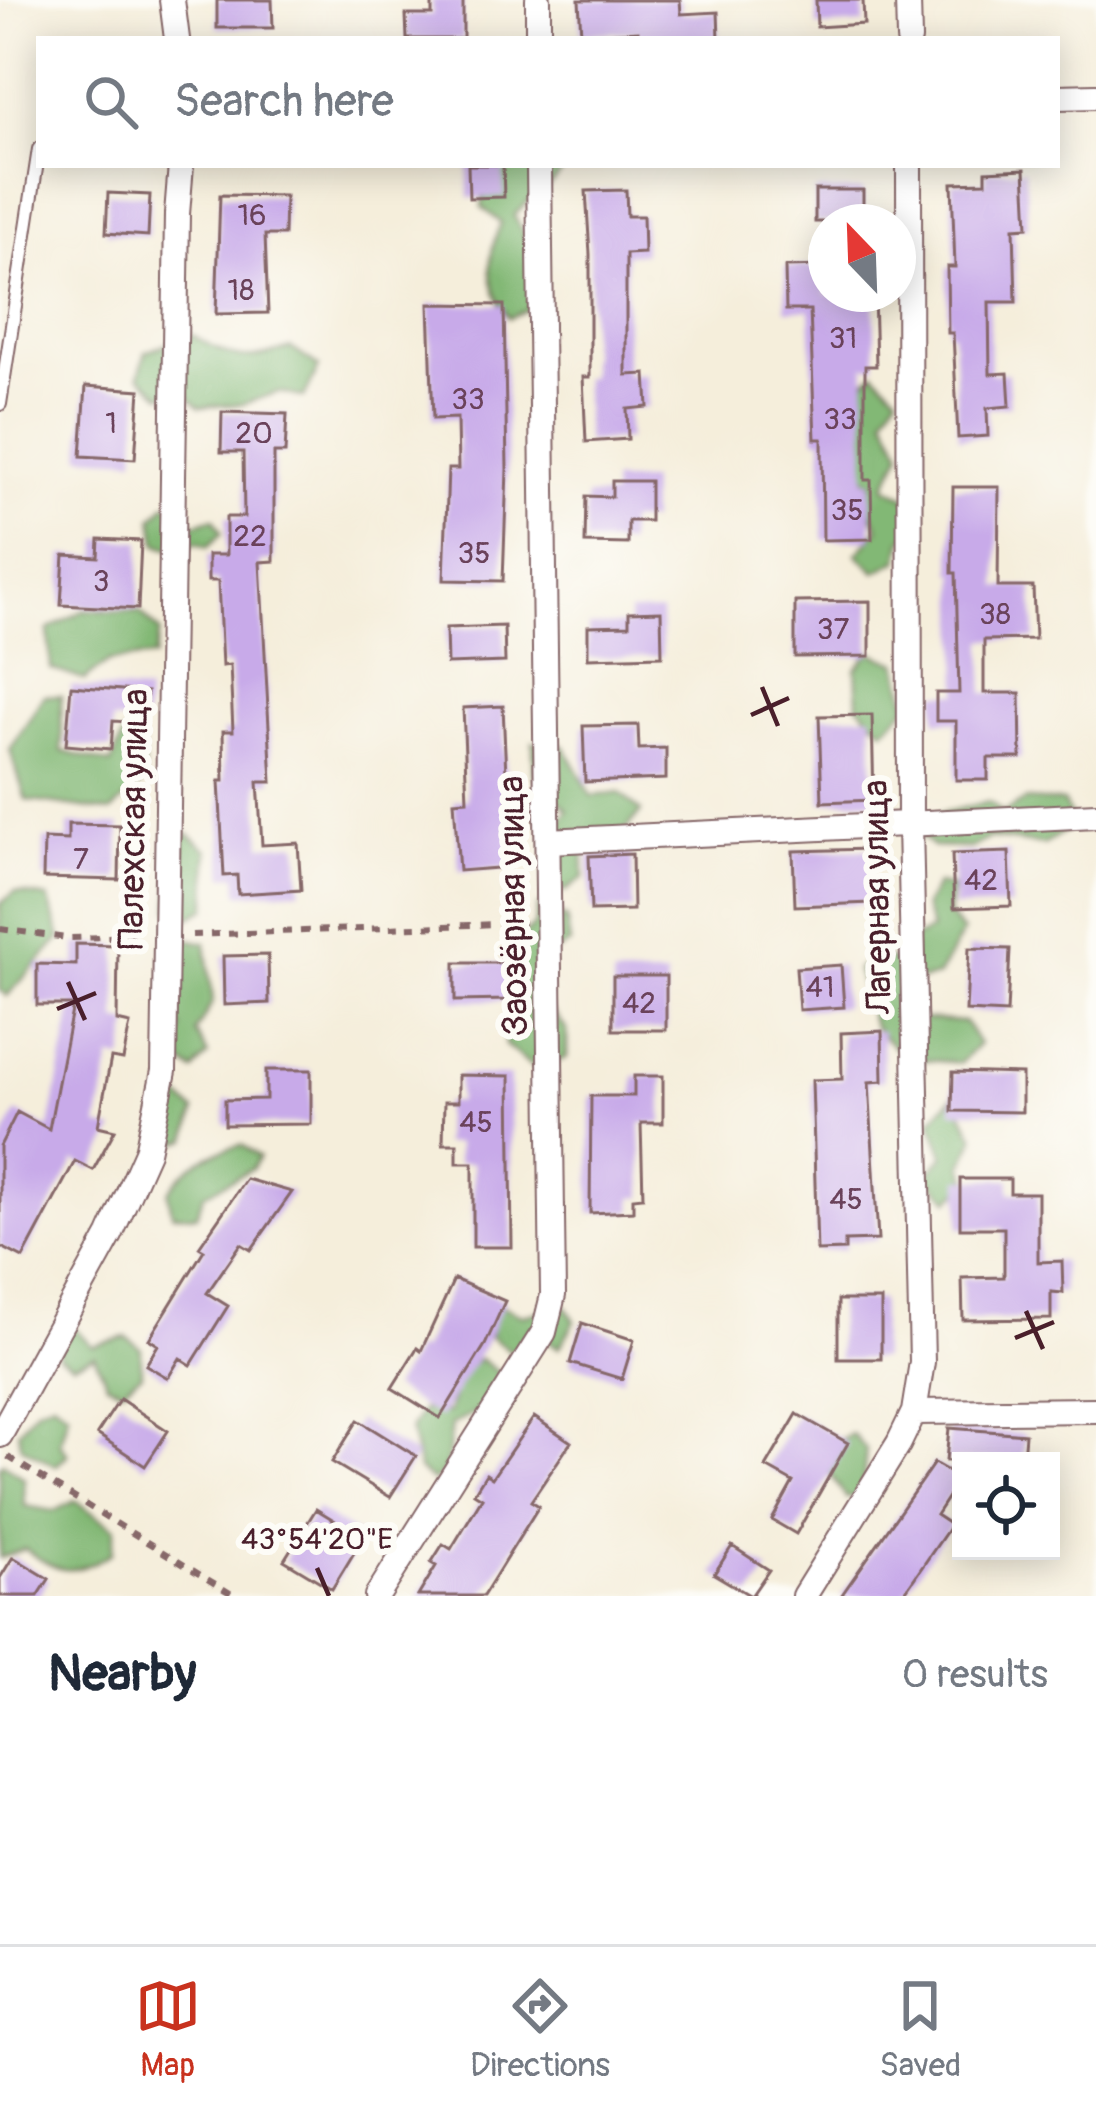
<!DOCTYPE html>
<html lang="en">
<head>
<meta charset="utf-8">
<style>
  body { margin:0; font-family:Pangolin,sans-serif; background:#f6f6f7; color:#1f2937 }
  .controls { position:absolute; right:36px; bottom:36px; display:grid; overflow:hidden; border-radius:0px; box-shadow:0 6px 30px #0003 }
  .controls button { width:108px; height:108px; display:grid; place-items:center; padding:0; border:0; border-bottom:3px solid #e0e1e3; background:#fff; color:#1f2937; font:60px sans-serif }
  .compass { position:absolute; left:808px; top:204px; width:108px; height:108px; border-radius:50%; background:#fff; box-shadow:0 6px 30px #0003; rotate:337deg }
  .list { margin:0; padding:0; list-style:none }
  h2 { display:flex; justify-content:space-between; align-items:center; height:156px; margin:0; padding:0 48px; font-size:51px }
  h2 small { font-size:39px; font-weight:400; color:#747a83 }
  .icon { flex:none; width:66px; height:66px; fill:none; stroke:currentColor; stroke-width:2; stroke-linecap:round; stroke-linejoin:round }
  .map { position:relative; flex:none; width:1096px; height:1596px; overflow:hidden }
  .search { position:absolute; background:#fff; box-shadow:0 6px 30px #0003; left:36px; right:36px; top:36px; height:132px; display:flex; align-items:center; gap:30px; box-sizing:border-box; padding:0 42px; border-radius:0px; color:#747a83; font-size:45px }
  .sheet { height:348px; background:#fff }
  nav { display:flex; justify-content:space-around; align-items:center; box-sizing:border-box; height:168px; border-top:3px solid #e0e1e3; background:#fff; font-size:33px; color:#747a83 }
  nav a { display:grid; justify-items:center; gap:6px }
  nav .on { color:#c8321e }
  .map>svg:first-child { display:block }
  .forest { fill:#82b875; stroke:#666c50; stroke-width:3 }
  .building { fill:#c8aae9 }
  .lines { fill:none; stroke-linecap:round; stroke-linejoin:round }
  .lane-casing { stroke:#866769; stroke-width:16 }
  .street-casing { stroke:#866769; stroke-width:28 }
  .path { stroke:#866769; stroke-width:6; stroke-dasharray:9 9; stroke-linecap:butt }
  .lane { stroke:#fff; stroke-width:12 }
  .street { stroke:#fff; stroke-width:24 }
  .ticks { fill:none; stroke:#4a1f2b; stroke-width:4.5 }
  .labels { text-anchor:middle; stroke-width:12; stroke-linejoin:round; paint-order:stroke }
  .number-label { font-size:30px; fill:#6a425a }
  .street-label { font-size:36px; fill:#4a1f2b; stroke:#fdfcf7 }
  .ticks-label { font-size:30px; text-anchor:middle; fill:#4a1f2b; stroke:#fdfcf7; stroke-width:12; stroke-linejoin:round; paint-order:stroke }
</style>
</head>
<body>
<div class="map">
<svg width="1096" height="1596" viewBox="0 0 1096 1596">
  <rect width="100%" height="100%" fill="#fdfcf7"/>
  <filter id="ink" filterUnits="userSpaceOnUse"><feTurbulence type="fractalNoise" baseFrequency=".00833" numOctaves="2"/><feDisplacementMap in="SourceGraphic" scale="24" xChannelSelector="R" yChannelSelector="G"/><feConvolveMatrix kernelMatrix="1 2 1 2 8 2 1 2 1" color-interpolation-filters="sRGB"/></filter>
  <filter id="wash" filterUnits="userSpaceOnUse"><feTurbulence type="fractalNoise" baseFrequency=".004" numOctaves="4" result="noise"/><feDisplacementMap in="SourceGraphic" scale="48" xChannelSelector="R" yChannelSelector="G"/><feGaussianBlur stdDeviation="2.7" result="paint"/><feColorMatrix in="noise" values="0 0 0 0 0 0 0 0 0 0 0 0 0 0 0 0 0 1.4 0 .05"/><feComposite in="paint" operator="in"/></filter>
  <g filter="url(#wash)">
    <rect width="100%" height="100%" fill="#f5eedb"/>
    <path class="forest" d="M494,165H566C547,196 534,191 514,216L529,242L530,308L509,318C487,287 485,259 501,223L482,207L488,168Z
      M191,334C237,361 241,363 291,348L319,367L304,398L279,392L244,404L200,407L181,390L162,395L139,375L146,352Z
      M875,372L898,394L885,416L902,452L885,486L917,503L922,529L903,539L899,560L876,572L857,554L879,528L866,502L872,482L856,471L852,391Z
      M166,504L186,509L193,525L214,518L222,533L208,547L195,542L183,552L157,544L153,518Z
      M84,610L140,612L160,632L154,657L110,661L84,680L51,669L48,630Z
      M870,652L898,663L908,706L884,730L858,705L856,669Z
      M44,695L61,696L62,751L111,764L124,733L142,741L145,781L111,812L26,800L10,750Z
      M533,742L564,746L592,796L620,793L641,812L624,832L583,836L584,878L564,892L549,874L555,829L568,810L534,775Z
      M1026,800L1063,802L1075,824L1044,845L989,838L971,848L933,847L919,834L940,813L989,802L1003,813Z
      M188,834L208,850L207,908L184,920L170,910L171,845Z
      M937,884L952,887L948,915L963,932L938,976L910,983L907,1018L965,1022L979,1044L960,1063L905,1058L873,1026L857,969L874,956L904,962L906,942L931,930L924,906Z
      M15,892L48,898L61,938L7,996L0,990V904Z
      M538,906L566,918L570,944L542,958L537,994L567,1030V1057L537,1071L505,1045V1016L519,997L506,950L534,926Z
      M187,939L206,943L213,1001L196,1032L208,1055L194,1071L172,1057L182,1028L170,1008L171,949Z
      M175,1093L195,1111L188,1139L167,1146L156,1134L162,1102Z
      M954,1095L975,1137L963,1165L970,1184L950,1199L926,1177L944,1155L931,1121Z
      M242,1145L259,1157L252,1169L204,1194L196,1215L172,1214L168,1192C188,1163 208,1153 242,1145Z
      M495,1303L522,1315L566,1306L575,1321L559,1348L531,1329L512,1352L490,1337Z
      M74,1327L92,1346L126,1337L141,1348V1374L122,1389L107,1383L94,1355L73,1364L58,1356L60,1337Z
      M480,1359L503,1376L493,1405L451,1425L446,1469L433,1482L419,1470L410,1429L423,1409L448,1413L459,1372Z
      M53,1401L68,1413L60,1443L68,1454L56,1466L21,1446L18,1431L36,1408Z
      M852,1434L866,1449L862,1495L846,1498L822,1461L830,1444Z
      M3,1463L24,1478L25,1506L54,1511L75,1501L115,1528L112,1553C73,1575 62,1576 25,1549L0,1558V1466Z"/>
    <g id="blocks">
      <path class="building" d="M217,0H272L273,28H217Z
        M432,0H463V39H407L406,15H432Z
        M579,0H680L681,14L718,12L719,39H638V31L581,34Z
        M816,0H863L864,24L817,27Z
        M468,165H503L504,197L469,198Z
        M1025,169L1028,227L1014,228L1016,302H989L990,374L1008,373L1010,406L987,408L988,436L958,438L953,333H948L947,267H955L952,183L986,182V171Z
        M626,190L627,216H643L644,253L626,254V375L646,374L648,407L627,409L628,439L586,442L583,377H590V254L586,191Z
        M815,190H863V222H815Z
        M108,193L150,195L148,236L106,233Z
        M220,195L285,196L284,235H265L268,313L216,314Z
        M826,266V294H874L876,366H865V480H871L872,539L823,540L822,439H815L810,310H786L785,267Z
        M429,304L504,305L507,469L503,581L444,580L448,469H458L457,418L433,419Z
        M86,386L140,390L135,459L81,456Z
        M222,412L287,414L285,453H274V561L260,562L272,782H258L262,845L298,843L301,890L238,894L237,875L224,876L219,781H224L223,731H233L230,665L222,666L218,581H208V555H226V517H244L243,452H221Z
        M612,481H650V521H628V544L585,543L586,496L612,497Z
        M953,487H999L998,587H1033L1035,639L984,640V693H1020L1021,758H988V780H956V721H936V693H959L956,573H952Z
        M99,539L141,541L138,609L61,605L64,555L98,557Z
        M870,601V656L795,657V602Z
        M661,611L662,656L588,658V626L629,625V612Z
        M504,626L505,662L447,664L446,628Z
        M71,686L147,692L145,723L113,721L111,749L66,745Z
        M503,706L510,867L459,871L454,801L467,800L463,708Z
        M872,715L874,800L822,802L819,716Z
        M638,725L639,749L666,748V779L585,782L583,726Z
        M68,824L120,825L119,880L43,878L44,839L68,840Z
        M870,849L872,903L795,906L793,851Z
        M1009,852L1011,906L954,908L952,854Z
        M632,854L633,910L591,911L589,856Z
        M76,944L118,945L117,1021L130,1024L123,1060L111,1058L98,1126L115,1130L93,1170L75,1161L23,1258L0,1246V1146L17,1112L49,1129L73,1005H37V964L76,965Z
        M969,948L1010,949L1007,1013L966,1011Z
        M268,955L269,1003L224,1005L223,956Z
        M455,963H510V1000L455,1001Z
        M841,965L844,1007L799,1010L796,968Z
        M613,976H666V1030H613Z
        M882,1031L883,1081L869,1082L878,1240L845,1241V1250L817,1251L812,1080L842,1079L841,1033Z
        M266,1070H311V1124L225,1125V1100L266,1099Z
        M953,1072L1022,1074V1112L952,1111Z
        M458,1075L510,1076L512,1247H473V1163H457V1144H443L444,1102H458Z
        M634,1076H663V1123H641L643,1197L633,1198V1211L590,1213L591,1096H634Z
        M246,1179L292,1192L251,1250L241,1244L207,1293L228,1306L191,1365L180,1358L168,1378L146,1365L158,1345L149,1339L204,1250L199,1247Z
        M960,1179H1010V1193H1038V1262L1062,1261L1063,1293L1051,1292V1319L963,1320L962,1278L1004,1277V1228H960Z
        M454,1279L505,1301L485,1345L440,1418L392,1388L417,1348L421,1351Z
        M838,1300H881V1359H838Z
        M582,1323L634,1340L622,1379L570,1363Z
        M120,1399L168,1431L145,1466L97,1434Z
        M797,1414L848,1443L796,1534L772,1520L793,1482L766,1467Z
        M534,1417L571,1442L531,1501L539,1506L483,1596H418L436,1566L431,1563L443,1544L451,1549L482,1498L474,1493L486,1474L492,1478Z
        M358,1420L416,1456L390,1497L332,1462Z
        M949,1428L1025,1434L1023,1458L946,1461Z
        M934,1463L960,1478L936,1515L951,1525L902,1596H841Z
        M316,1509L363,1538L332,1589L284,1560Z
        M732,1546L769,1570L751,1596L714,1574Z
        M13,1557L49,1579L38,1596H0V1578Z"/>
    </g>
  </g>
  <g filter="url(#ink)">
    <use href="#blocks" fill-opacity="0" stroke="#866769" stroke-width="3"/>
    <g class="lines">
      <defs>
        <path id="lane" d="M0,404L39,149"/>
        <path id="street" d="M172,0L177,39
          M538,0V39
          M908,0L909,39
          M1057,97L1096,96
          M548,841L1096,815
          M914,1412L1096,1410
          M0,1435L110,1235L147,1152L164,1071L177,214L181,165
          M377,1596L544,1332L553,1295L539,165
          M804,1596L899,1443L914,1412L922,1362L910,825L909,165"/>
      </defs>
      <use href="#lane" class="lane-casing"/>
      <use href="#street" class="street-casing"/>
      <path class="path" d="M0,929L67,938L143,936
        M192,935L527,923
        M8,1457L235,1596"/>
      <use href="#lane" class="lane"/>
      <use href="#street" class="street"/>
    </g>
  </g>
  <path class="ticks" d="M762,687L778,726M751,715L789,698M68,982L85,1020M57,1009L96,993M1026,1311L1043,1349M1015,1338L1054,1322M317,1568L329,1596"/>
  <g class="labels">
    <g class="number-label">
      <text x="252" y="225">16</text>
      <text x="241" y="300">18</text>
      <text x="843" y="348">31</text>
      <text x="468" y="409">33</text>
      <text x="840" y="429">33</text>
      <text x="111" y="433">1</text>
      <text x="254" y="443">20</text>
      <text x="847" y="520">35</text>
      <text x="250" y="546">22</text>
      <text x="474" y="563">35</text>
      <text x="101" y="591">3</text>
      <text x="995" y="624">38</text>
      <text x="833" y="639">37</text>
      <text x="81" y="869">7</text>
      <text x="981" y="890">42</text>
      <text x="820" y="997">41</text>
      <text x="639" y="1013">42</text>
      <text x="476" y="1132">45</text>
      <text x="846" y="1209">45</text>
    </g>
    <g class="street-label">
      <text transform="translate(132 819) rotate(-89)" y="13">Палехская улица</text>
      <text transform="translate(876 897) rotate(-91)" y="13">Лагерная улица</text>
      <text transform="translate(512 906) rotate(-91)" y="13">Заозёрная улица</text>
    </g>
  </g>
  <g class="ticks-label">
    <text x="317" y="1549">43°54'20"E</text>
  </g>
</svg>
<div class="controls">
<button><svg class="icon" aria-label="locate" viewBox="0 0 24 24"><circle cx="12" cy="12" r="6"/><path d="M12 2v4M12 18v4M2 12h4M18 12h4"/></svg></button>
</div>
<svg class="compass" viewBox="-18 -18 36 36"><path d="M0-13l5 13h-10z" fill="#e53935"/><path d="M0 13l5-13h-10z" fill="#747a83"/></svg>
<div class="search"><svg class="icon" aria-label="search" viewBox="0 0 24 24"><circle cx="10" cy="10" r="6"/><path d="M15 15l6 6"/></svg>Search here</div>
</div>
<section class="sheet">
<h2>Nearby<small>0 results</small></h2>
<ul class="list">
</ul>
</section>
<nav>
<a class="on"><svg class="icon" aria-label="map" viewBox="0 0 24 24"><path d="M3 6l6-2 6 2 6-2v14l-6 2-6-2-6 2zM9 4v14M15 6v14"/></svg>Map</a>
<a><svg class="icon" aria-label="directions" viewBox="0 0 24 24"><path d="M12 3l9 9-9 9-9-9zM9 14v-3h6M13 9l2 2-2 2"/></svg>Directions</a>
<a><svg class="icon" aria-label="saved" viewBox="0 0 24 24"><path d="M7 4h10v16l-5-4-5 4z"/></svg>Saved</a>
</nav>
</body>
</html>
